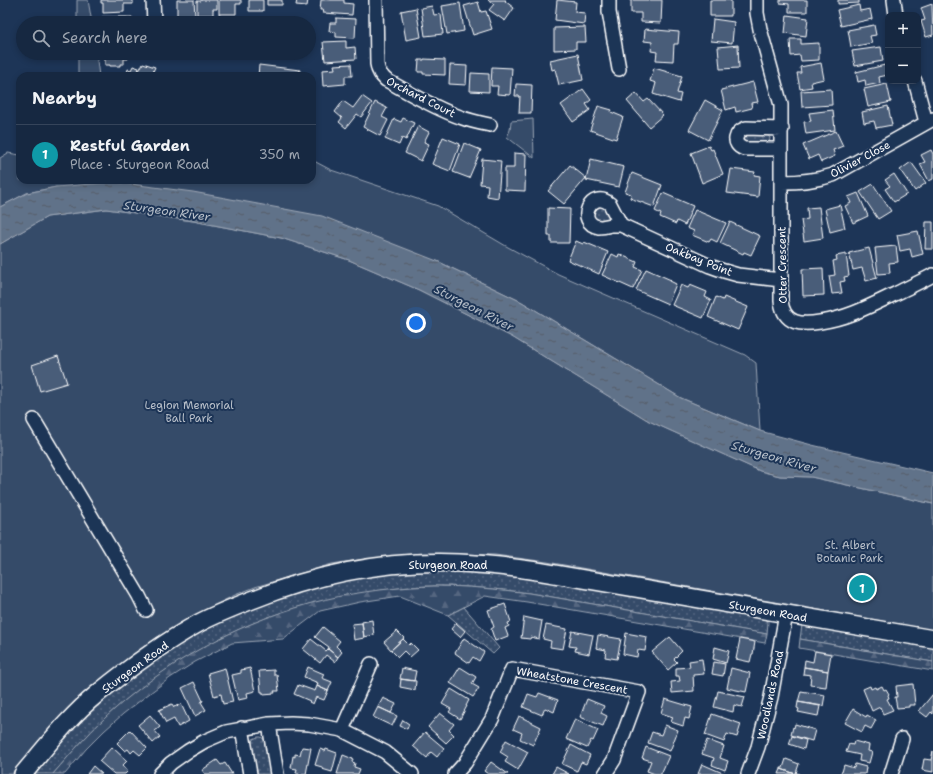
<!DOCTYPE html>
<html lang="en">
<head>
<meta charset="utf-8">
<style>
  body { margin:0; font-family:"Shantell Sans",sans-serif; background:#1f3048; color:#f1f3f6 }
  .controls { position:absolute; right:12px; top:12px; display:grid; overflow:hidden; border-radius:8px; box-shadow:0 2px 6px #0003 }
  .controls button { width:36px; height:36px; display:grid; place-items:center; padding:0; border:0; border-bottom:1px solid #35445a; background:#162841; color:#f1f3f6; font:20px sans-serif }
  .you { position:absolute; left:416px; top:323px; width:14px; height:14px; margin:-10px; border:3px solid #fff; border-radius:50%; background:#1a73e8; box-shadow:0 0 0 6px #1a73e833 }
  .badge { display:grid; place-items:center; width:26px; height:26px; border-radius:50%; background:#ff9aa2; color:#fff; font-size:13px; font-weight:700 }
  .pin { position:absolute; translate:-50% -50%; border:2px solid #fff; box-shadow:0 1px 4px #0006 }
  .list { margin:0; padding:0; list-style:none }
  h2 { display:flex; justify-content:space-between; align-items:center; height:52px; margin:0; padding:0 16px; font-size:17px }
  h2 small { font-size:13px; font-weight:400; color:#9ea6b1 }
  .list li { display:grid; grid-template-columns:26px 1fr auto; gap:12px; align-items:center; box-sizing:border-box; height:60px; padding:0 16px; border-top:1px solid #35445a }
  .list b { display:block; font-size:15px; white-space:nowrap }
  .list p { margin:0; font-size:13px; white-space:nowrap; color:#9ea6b1 }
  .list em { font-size:13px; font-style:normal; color:#9ea6b1 }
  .icon { flex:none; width:22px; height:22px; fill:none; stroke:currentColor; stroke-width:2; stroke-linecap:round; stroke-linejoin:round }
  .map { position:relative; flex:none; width:933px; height:774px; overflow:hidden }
  .search { position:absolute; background:#162841; box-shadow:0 2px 6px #0003; left:16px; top:16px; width:300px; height:44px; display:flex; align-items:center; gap:10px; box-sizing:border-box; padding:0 14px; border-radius:22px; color:#9ea6b1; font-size:15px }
  .panel { position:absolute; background:#162841; box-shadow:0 2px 6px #0003; left:16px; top:72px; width:300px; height:112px; border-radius:12px }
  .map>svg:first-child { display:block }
  .grass { fill:url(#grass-dots); stroke:#9aa5b4 }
  .forest { fill:url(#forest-firs); stroke:#9aa5b4 }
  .park { fill:#364b69; stroke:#9aa5b4 }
  .water { fill:url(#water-ripples); stroke:#a0aab8 }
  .building { fill:#4a5d79; stroke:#fff }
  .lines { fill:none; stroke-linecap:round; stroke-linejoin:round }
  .minor-casing { stroke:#fff; stroke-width:16 }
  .major-casing { stroke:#fff; stroke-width:20 }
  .minor { stroke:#1d3557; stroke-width:13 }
  .major { stroke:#1d3557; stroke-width:17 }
  .labels { text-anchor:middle; stroke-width:4; stroke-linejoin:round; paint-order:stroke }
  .street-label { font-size:11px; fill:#fff; stroke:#1d3557 }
  .park-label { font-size:11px; fill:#b9c0ca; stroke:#1d3557 }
  .water-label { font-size:12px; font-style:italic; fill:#b8c0ca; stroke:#1d3557 }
</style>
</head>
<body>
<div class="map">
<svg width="933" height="774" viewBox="0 0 933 774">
  <defs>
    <pattern id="grass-dots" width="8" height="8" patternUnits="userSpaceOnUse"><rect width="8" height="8" fill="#364b69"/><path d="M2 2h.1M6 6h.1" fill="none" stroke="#546680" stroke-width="1.8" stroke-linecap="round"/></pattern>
    <pattern id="forest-firs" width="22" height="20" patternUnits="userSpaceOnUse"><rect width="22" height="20" fill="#364b69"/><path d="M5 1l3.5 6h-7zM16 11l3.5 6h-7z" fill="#546680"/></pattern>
    <pattern id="water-ripples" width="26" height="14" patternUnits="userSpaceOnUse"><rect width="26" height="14" fill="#617289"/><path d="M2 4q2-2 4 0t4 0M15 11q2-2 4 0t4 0" fill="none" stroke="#555d67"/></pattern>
  </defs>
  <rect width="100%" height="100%" fill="#1d3557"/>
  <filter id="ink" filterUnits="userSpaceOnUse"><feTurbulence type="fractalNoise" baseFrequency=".025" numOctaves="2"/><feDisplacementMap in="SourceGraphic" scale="8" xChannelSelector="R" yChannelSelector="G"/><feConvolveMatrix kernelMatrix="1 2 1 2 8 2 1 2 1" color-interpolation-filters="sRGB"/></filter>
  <g filter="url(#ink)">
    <path class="grass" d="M767,134L770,138L769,143L746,144L742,140L744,135Z
      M602,206L606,208L610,217L609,219C606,220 603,221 599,221C589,219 592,207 602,206Z
      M416,570L493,571L767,618L768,622L767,634L529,593C498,589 467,586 435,586C404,586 373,591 342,597C331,600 320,601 309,604C239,623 171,661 116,708C93,728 73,751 53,774H31L83,716L104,696L175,644L247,607L333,581Z
      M464,607L499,648L493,654L448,615Z
      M802,625L933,645V662L800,639Z
      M258,737H261L265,740L272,774H256L251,745L253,739Z"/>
    <path class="forest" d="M434,586C466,586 497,589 529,593L767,634L765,643L527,602L485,596L448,615L400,596L360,602L320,611L283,639L232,643L195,662L170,678L146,696L123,714L104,731L86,749L65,774H53C73,751 93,728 116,708C179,653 258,613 341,596C372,590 403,587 434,586Z
      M800,639L933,662V671L799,648Z"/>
    <path class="park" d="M77,0H88L92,23H77Z
      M78,53H96L99,76H78Z
      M533,119L534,158L507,137L510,130L511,121Z
      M8,153L20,155V180H312V160L331,170L438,206L506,246L558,274L745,355L756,363L760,431L681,398L522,302L437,261L56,187L27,193L0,207V158Z
      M107,209L193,221L281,238L349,260L419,290L512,337L649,421L760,471L780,476L811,477L933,504V630L547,562L495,555L423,553L358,560L332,564L255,587L235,595L189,618L156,638L129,657L85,694L20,764L12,774H0V244L47,217Z"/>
    <path class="water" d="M115,182L193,192L322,216L437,261L522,302L681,398L760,431L812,445L933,473V504L811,477L780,476L760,471L649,421L512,337L419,290L349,260L281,238L193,221L106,209L47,217L0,244V207L27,193L56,187Z"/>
    <path class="building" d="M101,0H133V4H124V12L103,13V3H101Z
      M177,0H194L195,16L177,17Z
      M201,0H217V9H213V15H197V1H201Z
      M219,0H241V4H236V14H219Z
      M249,0H263V11H249Z
      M267,0H282V5H267Z
      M297,0H308L307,6L296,5Z
      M321,0H344V3L353,4L352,15L323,13L324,10H320Z
      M488,0H506L505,1L514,8L505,21L489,10L494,4Z
      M557,0L576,2L575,12L585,13L584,24L555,20Z
      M631,0H662L661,23L641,22V13H631Z
      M710,0H731V16H710Z
      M780,0H807V12H789V4L780,3Z
      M838,0H859V3L838,4Z
      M478,2L481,12L486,11L492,29L473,35L464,6Z
      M460,3L464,31L447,34L442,6Z
      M932,4L933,35L926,37L921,21L925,20L921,8Z
      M859,5L860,11L870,9L872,19L841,26L837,10Z
      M432,6L434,15L441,14L443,34L425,36L421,8Z
      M416,8L421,37L406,40L401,11Z
      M787,15L808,18L806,36L785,33Z
      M102,17H132L133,23H102Z
      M336,18L356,19L355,38L336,37V32L329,31L330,23H336Z
      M713,19L734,22L732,43L711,41Z
      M874,25L876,35L870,36L872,43L851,47L848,30Z
      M585,27L586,42H576V49L554,50V28Z
      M645,29L679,32L678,44H674L673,61L656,60L657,52L651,51L652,42L644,41Z
      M790,39H801V44L819,43V60L801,61L800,55L791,56Z
      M346,41V48L355,47L356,59L325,61L323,42Z
      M738,45L739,68L720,69L718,47Z
      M881,47L883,61L855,66L852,51Z
      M105,53H131V54H128V59H124V64H120V66H110V65H105Z
      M578,54L583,80L559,85L555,69L552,70L550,60Z
      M424,59L445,60V75L423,74V72H418L419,60H424Z
      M143,63L155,67L151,76H123L124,72L127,73L128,69L131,70L133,66L139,68L138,71H139Z
      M821,63L824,79L811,82L812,87L800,89L797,73H801L800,67Z
      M351,64L352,76H345V84L323,86L322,70L335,69L334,65Z
      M259,65L300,70L299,76H258Z
      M450,65L467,66L466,85L449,84Z
      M885,65L888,75L879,77L880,83L866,86L865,80L858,82L856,72Z
      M492,67L512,68L510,95L497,94L498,86H491Z
      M654,68L682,76L677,93L681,94L679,102L653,94L656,83L650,81Z
      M471,73L489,74V92L470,91Z
      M753,82L758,102L751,103L752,108L736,112L735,107L726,110L721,90Z
      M516,84L532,85L531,113H519L520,96H515Z
      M887,84L891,102L868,107L864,89Z
      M583,89L591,100L586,104L590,110L573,122L561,105Z
      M831,89L832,105L802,107L801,91Z
      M636,93L644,102L648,99L663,115L649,127L627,101Z
      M362,96L372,103L361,117L357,114L346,128L339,122L342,118L335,112L343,101L353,108Z
      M705,100L723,110L708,140L689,130Z
      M375,102L387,108L382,117L388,120L380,136L363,127Z
      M598,106L612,110L611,112L623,117L616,139L590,130Z
      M888,106L892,125L876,128L874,121L864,123L862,112Z
      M833,110L835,130L806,134L804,122L811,121L809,113Z
      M403,118L414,123L406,140L402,138L399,145L385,139L394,119L401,122Z
      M418,126L429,132L424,142L429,144L421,161L405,153Z
      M836,131L843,146L833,150L835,156L821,162L818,155L809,159L803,145Z
      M443,137L460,144L450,171L432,164Z
      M464,143L481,150L469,178L453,172Z
      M709,146L711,150L713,149L723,174L702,183L691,153Z
      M931,150L933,154V179L929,181L920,164L925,162L921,155Z
      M514,153L526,154L525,191L505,190V168H514Z
      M482,159L501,161L498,198L487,196L488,185L480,184Z
      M591,159L624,167L619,187L586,180Z
      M911,162L926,183L915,191L900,170Z
      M570,165L586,178L564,204L548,191Z
      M731,169L755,172L754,175L760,176L758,197L727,193Z
      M632,173L662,185L654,207L630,198L631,194L625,192Z
      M894,174L907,194L894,202L885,189L890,186L885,180Z
      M873,184L891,211L878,219L860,192Z
      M663,193L693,206L685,225L677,221L676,224L660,217L661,214L655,211Z
      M858,193L868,216L853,223L845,206L851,203L848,197Z
      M840,205L845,228L830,232L825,209Z
      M819,207L823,238L804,241L801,220L808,219L807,208Z
      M548,208L570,209L569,243H551V236H548Z
      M695,210L726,223L717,242L711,239L709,242L692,235L694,231L687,228Z
      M730,222L760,236L751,255L744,252L743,254L720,243Z
      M926,222H933V249H925Z
      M918,231L923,254L912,257L910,249L900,251L897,235Z
      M576,241L583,244L584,242L608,252L599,274L568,260Z
      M896,246L898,262L889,263L890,273L878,274L875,248Z
      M869,248L877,278L866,281L862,268L853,270L849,253Z
      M612,254L618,257L619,254L637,262L635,267L642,270L633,289L602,275Z
      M846,254L849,276L844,277L845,281L840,282L842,293L832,294L829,276L835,275L833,261L837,260L836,256Z
      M823,268L824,295L803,296L802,269Z
      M646,269L671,280L670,281L676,284L668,304L636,290Z
      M681,285L688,288L690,285L707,292L705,297L711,300L703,318L672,305Z
      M716,297L723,300L724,297L748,307L738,330L708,317Z
      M58,356L67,383L40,391L32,365Z
      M505,604L511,622L508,623L509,626L505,628L508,636L495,641L491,629L494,627L488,610Z
      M524,617L542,621L539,639L531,637L530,639L521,638Z
      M372,620L374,635L364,637L362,622Z
      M362,623L364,638L354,640L352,624Z
      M456,623L465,631L460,637L451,629Z
      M546,625L567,629L563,649L550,647L551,641L543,639Z
      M323,627L340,641L336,646L342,652L338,657L328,649L329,647L315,637Z
      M397,631L404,638L391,650L384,642Z
      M572,631L593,635L589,654L575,651L576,647L569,646Z
      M626,633L647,637L645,651L638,650L637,657L623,654Z
      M598,635L621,639L617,659L605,657L606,650L596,648Z
      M670,637L682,651L674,659L677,662L668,670L652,652Z
      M464,638L484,652L479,661L473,657L469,663L455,653Z
      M311,639L326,651L328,649L338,657L335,662L326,655L320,663L303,649Z
      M403,639L409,645L411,643L418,650L410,657L404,651L398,657L391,650Z
      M740,639L755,642L753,654H752L750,662L736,659Z
      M715,647L729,651L726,663L713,659Z
      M815,651L831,654L828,671L804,667L805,660L813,662Z
      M702,659L704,674L693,675L694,691L672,693L671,682L680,681L679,676H676V668L690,667L689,661Z
      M714,662L725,664L723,676L712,674Z
      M308,667L324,674L322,678L332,682L328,691L317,686L318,683L304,677Z
      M460,667L476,677L472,684L479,688L473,697L450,683Z
      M804,667L828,671L826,687L810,685L811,675L803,674Z
      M225,668L233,702L223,704L221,694L214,696L208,673Z
      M250,668L255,691L247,693L248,698L238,700L232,675L241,673V670Z
      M402,668L416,671L414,681L400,679Z
      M731,668L750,673L746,692L727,688Z
      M274,670V675H277L279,691H274L275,693L263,694V692H261L259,671Z
      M401,679L416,681L415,690L400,687Z
      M194,682L203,701L201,702L206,710L195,716L182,688Z
      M913,684L915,705H909V707L897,708L895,697H897L896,686Z
      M298,685L315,691L317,686L328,691L324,700L316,697L313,704L309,702L310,701L294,694Z
      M870,686L871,689L875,687L876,689L882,686L884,690L886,689L889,694L888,695L889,698L887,699L893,710L883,714L880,707L872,711L863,689Z
      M451,689L469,700L466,706H467L460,719L449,712L451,709L442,704Z
      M718,691L745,697L742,707L734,705L733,712L714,707Z
      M801,691L825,695L823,706L798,702Z
      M539,693L558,700L554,712L545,708L542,715L523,707L528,694L537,697Z
      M933,694V714L931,712L927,717L919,711Z
      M383,698L396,704L391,713L378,707Z
      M587,699L604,706L601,713L607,716L603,726L580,717Z
      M665,699L692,707L689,719L685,718L683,726L671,722L673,717L661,713Z
      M798,702L820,706L818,716L798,712L799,709L797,708Z
      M172,704L174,707L181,704L189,721L178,727L174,719L166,723L159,710Z
      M378,707L397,716L392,726L373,717Z
      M853,709L866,717L867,715L876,720L871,729L865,726L862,732L845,723Z
      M440,713L454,724L449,730L454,735L446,743L428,727Z
      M712,714L741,724L737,737L727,734L724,742L705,735Z
      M150,715L160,727L155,731L160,737L153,743L138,725Z
      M519,716L541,727L533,745L520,739L522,733L513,729Z
      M575,719L598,730L593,741L591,740L587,748L566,739Z
      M403,720L409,724L407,729L400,726Z
      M795,724L815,730L812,741L791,735L793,727L794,728Z
      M665,725L678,730L670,751L648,743L652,732L661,735Z
      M130,730L147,748L140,755L134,750L131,753L128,749L125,751L117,743Z
      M425,732L444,748L437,757L431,752L427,758L413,746Z
      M792,736L806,740L804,749L789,744Z
      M506,740L528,752L518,770L505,762L508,757L500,752Z
      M707,740L724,746L720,758L728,761L725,770L712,765L714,758L702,754Z
      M854,741L869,745L868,751L872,752L869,763L859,761L860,755L846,752L849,744L853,745Z
      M571,745L590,755L586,764L581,762L577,771L562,764Z
      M112,747L127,761L122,766L128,771L125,774H114L99,761Z
      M302,747L311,748L306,774L296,773L297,769L291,768L293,756L295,757V754L300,755Z
      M646,747L669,756L661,774H655L647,771L651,761L642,758Z
      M320,749L325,751L326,749L337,753L332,772L322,769V767L315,765Z
      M933,751V772L922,770L924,759L931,760Z
      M343,755L353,759L352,762L355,763L354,767L360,769L358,774H337Z
      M786,759L799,764L796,773L800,774H796L781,769V768H783Z
      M217,760L221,765L225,763L232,774H205L202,770Z
      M491,762L508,774H488L484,771Z
      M702,764L725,774H698Z
      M855,764L866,767L865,774H840L841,772H842L844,765L854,768Z
      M93,766L102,774H87Z
      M556,767L569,774H552Z
      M781,769L796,774H779Z"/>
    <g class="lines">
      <defs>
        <path id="minor" d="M153,0L154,23
          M376,0L377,64C378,72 381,75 386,80C410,93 434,108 460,117C470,121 480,123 490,125
          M609,0V12L619,69
          M757,0V13L760,29L781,105V301C784,325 802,325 820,322C848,318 870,306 895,294C907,288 920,282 933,275
          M894,0L896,15
          M915,81L926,122
          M781,149H744C731,144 735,132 746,128L782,129
          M781,182C800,182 815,181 833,175L933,119
          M621,225C618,225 615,225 611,225C607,226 603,227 599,227C575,223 591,188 610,204L621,225L710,266L724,271L738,275L781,280
          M34,420L139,596L146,610
          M269,724L277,774
          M242,728L250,774
          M342,730L371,664
          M160,774L171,763L188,751L205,741L226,732L269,724L291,723L309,724L342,730L385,752L412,774
          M455,774L465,763L492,719L512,669L639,692L614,760L605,774
          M748,774L758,747L771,697L786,614
          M891,774L902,739"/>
        <path id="major" d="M23,774C47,746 69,717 97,694C129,668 163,643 199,623C216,614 234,607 252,600C317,574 388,560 459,563C485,564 511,567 537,571L933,639"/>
      </defs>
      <use href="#minor" class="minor-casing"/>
      <use href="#major" class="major-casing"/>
      <use href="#minor" class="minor"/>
      <use href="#major" class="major"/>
    </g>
  </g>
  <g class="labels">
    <g class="street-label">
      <text transform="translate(421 97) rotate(27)" y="4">Orchard Court</text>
      <text transform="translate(860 159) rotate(-28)" y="4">Olivier Close</text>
      <text transform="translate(699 259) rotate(22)" y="4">Oakbay Point</text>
      <text transform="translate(782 265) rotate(-91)" y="4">Otter Crescent</text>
      <text x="448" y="569">Sturgeon Road</text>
      <text transform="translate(768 611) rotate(10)" y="4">Sturgeon Road</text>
      <text transform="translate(135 667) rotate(-36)" y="4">Sturgeon Road</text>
      <text transform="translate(572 680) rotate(10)" y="4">Wheatstone Crescent</text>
      <text transform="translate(770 695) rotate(-78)" y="4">Woodlands Road</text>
    </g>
    <g class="park-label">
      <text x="189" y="409">Legion Memorial<tspan x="189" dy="13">Ball Park</tspan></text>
      <text x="850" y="549">St. Albert<tspan x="850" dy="13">Botanic Park</tspan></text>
    </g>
    <g class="water-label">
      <text transform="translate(167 211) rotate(8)" y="4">Sturgeon River</text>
      <text transform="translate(474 308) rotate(27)" y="4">Sturgeon River</text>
      <text transform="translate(774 457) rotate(16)" y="4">Sturgeon River</text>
    </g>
  </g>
</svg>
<div class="controls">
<button>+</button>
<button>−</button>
</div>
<div class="you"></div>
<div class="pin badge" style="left:862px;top:588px;background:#0f9aa8">1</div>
<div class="search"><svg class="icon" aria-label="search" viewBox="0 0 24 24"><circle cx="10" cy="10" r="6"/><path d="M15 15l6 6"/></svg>Search here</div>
<section class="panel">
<h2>Nearby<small></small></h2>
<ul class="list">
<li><span class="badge" style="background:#0f9aa8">1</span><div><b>Restful Garden</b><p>Place · Sturgeon Road</p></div><em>350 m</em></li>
</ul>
</section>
</div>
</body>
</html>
